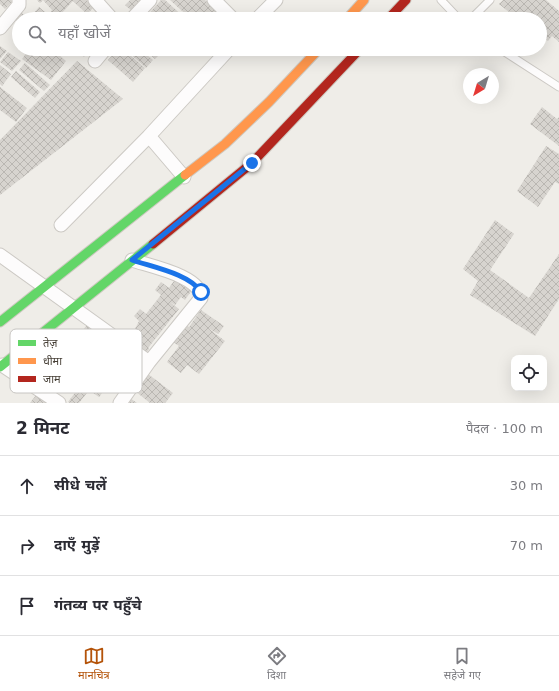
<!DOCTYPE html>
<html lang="hi">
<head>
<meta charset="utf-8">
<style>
  body { margin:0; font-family:"DejaVu Sans","Noto Sans Devanagari",sans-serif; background:#f2f2f3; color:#2b2b33 }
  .controls { position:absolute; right:12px; bottom:12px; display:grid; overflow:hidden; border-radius:8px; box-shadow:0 4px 16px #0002 }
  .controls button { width:36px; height:36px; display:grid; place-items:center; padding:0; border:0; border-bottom:1px solid #e1e1e2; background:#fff; color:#2b2b33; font:20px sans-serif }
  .compass { position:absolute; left:463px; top:68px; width:36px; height:36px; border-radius:50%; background:#fff; box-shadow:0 4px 16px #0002; rotate:218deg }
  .stop { position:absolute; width:12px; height:12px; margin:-9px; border:3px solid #1a73e8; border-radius:50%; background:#fff }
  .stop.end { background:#1a73e8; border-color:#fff; box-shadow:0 1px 4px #0008 }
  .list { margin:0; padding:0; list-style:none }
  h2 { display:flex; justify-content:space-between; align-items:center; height:52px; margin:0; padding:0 16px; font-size:17px }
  h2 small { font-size:13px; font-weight:400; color:#7c7c81 }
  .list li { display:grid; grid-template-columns:26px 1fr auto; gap:12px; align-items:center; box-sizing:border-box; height:60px; padding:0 16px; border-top:1px solid #e1e1e2 }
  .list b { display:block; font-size:15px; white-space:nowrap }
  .list em { font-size:13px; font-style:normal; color:#7c7c81 }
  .icon { flex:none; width:22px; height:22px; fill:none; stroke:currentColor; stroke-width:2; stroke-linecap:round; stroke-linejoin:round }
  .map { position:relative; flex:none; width:559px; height:403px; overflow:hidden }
  .search { position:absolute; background:#fff; box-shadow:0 4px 16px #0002; left:12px; right:12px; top:12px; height:44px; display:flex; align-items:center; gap:10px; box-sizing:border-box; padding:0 14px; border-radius:22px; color:#7c7c81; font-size:15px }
  .sheet { height:232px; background:#fff }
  nav { display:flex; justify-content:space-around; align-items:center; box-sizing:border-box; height:56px; border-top:1px solid #e1e1e2; background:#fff; font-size:11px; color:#7c7c81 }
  nav a { display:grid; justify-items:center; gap:2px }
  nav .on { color:#b45309 }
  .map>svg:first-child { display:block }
  .building { fill:url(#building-cross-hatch) }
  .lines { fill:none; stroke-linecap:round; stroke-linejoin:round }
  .lane-casing { stroke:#ccc9c4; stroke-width:9 }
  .street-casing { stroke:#ccc9c4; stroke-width:15 }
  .fast-casing { stroke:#cec9c0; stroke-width:11 }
  .slow-casing { stroke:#cec9c0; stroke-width:11 }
  .jam-casing { stroke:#cec9c0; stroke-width:11 }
  .lane { stroke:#fdfcfc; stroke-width:7 }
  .street { stroke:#fdfcfc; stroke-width:13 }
  .fast { stroke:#63d668; stroke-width:9 }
  .slow { stroke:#ff974d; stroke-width:9 }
  .jam { stroke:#b3261e; stroke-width:9 }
  .route { stroke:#1a73e8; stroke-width:5 }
  .key { fill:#fff; stroke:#c7c5c2; stroke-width:1 }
  .key-label { font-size:11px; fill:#453e35 }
</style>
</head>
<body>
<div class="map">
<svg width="559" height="403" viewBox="0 0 559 403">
  <defs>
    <pattern id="building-cross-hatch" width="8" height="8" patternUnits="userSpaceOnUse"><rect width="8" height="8" fill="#d7d4cf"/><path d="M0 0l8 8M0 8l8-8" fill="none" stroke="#bab7b2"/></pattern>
  </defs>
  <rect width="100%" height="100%" fill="#efede8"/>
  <path class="building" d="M0,0H11L12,2L5,9L0,4Z
    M37,0H87L94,7L87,14L73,1L58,17L51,12L52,10L43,0L40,3Z
    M130,0H141L131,10L125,5Z
    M161,0H165L186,19H144Z
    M170,0H205L226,19H191Z
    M503,0H546L559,11V42L552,36L548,41L540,36V19H518L499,4Z
    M39,7L53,19H29Z
    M18,10L29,19H19V23L13,17Z
    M76,14L81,19H71Z
    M0,46L7,51L0,59Z
    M30,49H52L66,61L51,80L22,59Z
    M74,49H90L84,57Z
    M118,49H123L145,68L133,82L108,60Z
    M125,49H140L153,60L146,68Z
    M144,49H165L155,59Z
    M198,49H211L204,55Z
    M8,52L21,61L12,71L0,62Z
    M77,61L123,99L0,195V140Z
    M25,63L50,85L44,91L19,70Z
    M0,65L11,74L2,86L0,84Z
    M16,71L40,92L35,98L11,77Z
    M0,87L27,108L16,122L0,110Z
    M542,107L557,119L559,117V146L530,124Z
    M546,146L559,154V184L555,182L538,207L517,191Z
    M495,220L514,234L490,270L529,298L559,254V299L535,336L470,295L478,281L463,269Z
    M176,278L192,290L185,300L181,297L175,305L170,302L179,309L148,348L149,349L144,356L128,343L139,321L134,316L140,309L146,314L161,295L155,290L161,282L169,288Z
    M201,310L224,326L218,334L208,328L225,341L199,374L187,365L181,373L167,362L179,346L172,341L185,324L189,327Z
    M87,325L106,341L83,370L79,366L57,395L47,388L81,343L85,346L76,338Z
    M89,374L97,380L79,403H70L68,402Z
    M148,374L173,393L165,403H150L135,391Z
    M100,378L108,385L99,397L90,391Z
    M37,394L48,402L47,403H30Z
    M130,398L137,403H126Z"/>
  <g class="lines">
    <defs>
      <path id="lane" d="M441,0L459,19
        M471,19L490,0
        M500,49L559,87"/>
      <path id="street" d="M95,0L112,19
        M214,0L233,19
        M132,19L150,0
        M257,19L276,0
        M0,28L19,5V0
        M95,61L105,49
        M184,177L149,136L229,49
        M61,225L149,136
        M0,255L149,362
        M2,365L59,403
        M120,403L149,362L201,298C202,276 149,266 132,260"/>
      <path id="fast" d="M0,322L185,175
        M0,367L153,244"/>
      <path id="slow" d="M347,19L364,0
        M185,175L225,144L269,102L319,49"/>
      <path id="jam" d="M388,19L406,0
        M153,244L252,163L360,49"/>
    </defs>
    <use href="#lane" class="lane-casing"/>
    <use href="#street" class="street-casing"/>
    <use href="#fast" class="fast-casing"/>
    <use href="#slow" class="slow-casing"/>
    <use href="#jam" class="jam-casing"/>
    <use href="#lane" class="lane"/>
    <use href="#street" class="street"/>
    <use href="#fast" class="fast"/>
    <use href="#slow" class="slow"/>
    <use href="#jam" class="jam"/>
  </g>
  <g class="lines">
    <path class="route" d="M201,292C190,274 152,267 132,260L252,163"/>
  </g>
  <rect x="10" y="329" width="132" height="64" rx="6" class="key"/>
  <rect x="18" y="340" width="18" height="6" fill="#63d668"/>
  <rect x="18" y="358" width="18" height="6" fill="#ff974d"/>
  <rect x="18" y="376" width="18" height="6" fill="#b3261e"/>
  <g class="key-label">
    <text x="43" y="347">तेज़</text>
    <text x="43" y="365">धीमा</text>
    <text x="43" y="383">जाम</text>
  </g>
</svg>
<div class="controls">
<button><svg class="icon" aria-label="locate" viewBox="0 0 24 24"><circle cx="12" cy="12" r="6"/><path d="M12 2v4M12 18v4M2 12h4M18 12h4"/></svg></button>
</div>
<svg class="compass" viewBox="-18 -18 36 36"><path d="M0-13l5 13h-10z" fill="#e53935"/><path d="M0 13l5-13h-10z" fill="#7c7c81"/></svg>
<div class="stop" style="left:201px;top:292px"></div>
<div class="stop end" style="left:252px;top:163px"></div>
<div class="search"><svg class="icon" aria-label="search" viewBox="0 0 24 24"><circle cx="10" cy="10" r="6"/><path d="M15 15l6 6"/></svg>यहाँ खोजें</div>
</div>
<section class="sheet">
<h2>2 मिनट<small>पैदल · 100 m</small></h2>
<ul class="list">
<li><svg class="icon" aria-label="ahead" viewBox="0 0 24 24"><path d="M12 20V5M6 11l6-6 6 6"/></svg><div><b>सीधे चलें</b></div><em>30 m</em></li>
<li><svg class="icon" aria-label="right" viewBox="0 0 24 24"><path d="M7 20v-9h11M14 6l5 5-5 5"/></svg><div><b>दाएँ मुड़ें</b></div><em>70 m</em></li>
<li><svg class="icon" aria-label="arrive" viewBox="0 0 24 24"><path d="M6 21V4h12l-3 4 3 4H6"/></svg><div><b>गंतव्य पर पहुँचे</b></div></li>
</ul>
</section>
<nav>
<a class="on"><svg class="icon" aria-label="map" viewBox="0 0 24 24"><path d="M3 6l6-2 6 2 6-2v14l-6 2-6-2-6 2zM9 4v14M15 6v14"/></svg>मानचित्र</a>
<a><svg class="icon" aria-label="directions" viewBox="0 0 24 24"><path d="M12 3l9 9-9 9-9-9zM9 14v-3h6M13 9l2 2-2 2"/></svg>दिशा</a>
<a><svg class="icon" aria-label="saved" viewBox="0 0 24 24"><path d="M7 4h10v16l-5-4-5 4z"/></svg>सहेजे गए</a>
</nav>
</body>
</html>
